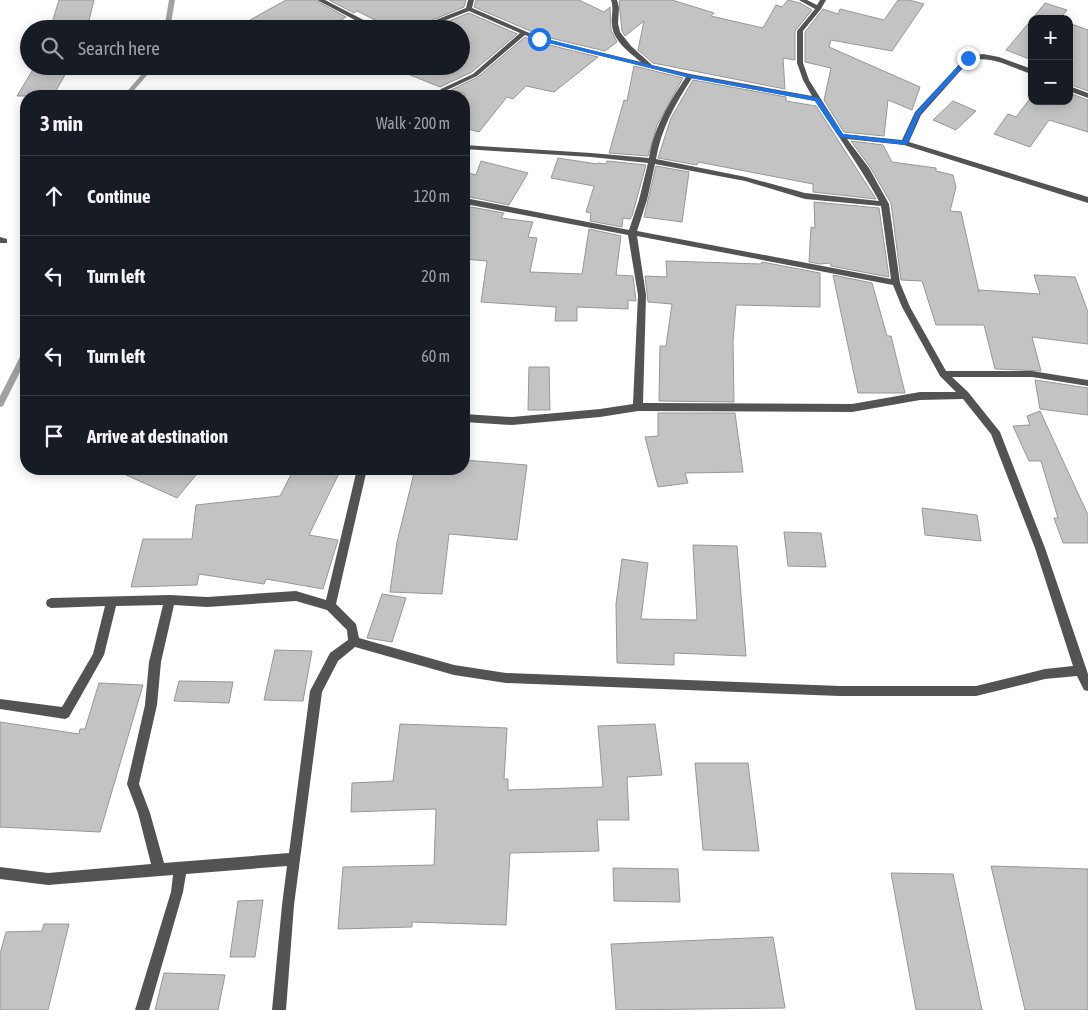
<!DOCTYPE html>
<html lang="en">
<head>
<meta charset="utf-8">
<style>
  body { margin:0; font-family:"Asap Condensed",sans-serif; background:#20242c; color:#f1f3f6 }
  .controls { position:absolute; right:15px; top:15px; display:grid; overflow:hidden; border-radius:10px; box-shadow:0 2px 12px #0003 }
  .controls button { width:45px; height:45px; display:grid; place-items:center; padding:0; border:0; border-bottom:1px solid #363941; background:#171b24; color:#f1f3f6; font:25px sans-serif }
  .stop { position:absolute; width:15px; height:15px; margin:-11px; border:4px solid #1a73e8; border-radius:50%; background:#fff }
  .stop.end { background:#1a73e8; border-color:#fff; box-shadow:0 1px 5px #0008 }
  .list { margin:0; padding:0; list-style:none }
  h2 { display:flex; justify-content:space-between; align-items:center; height:65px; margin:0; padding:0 20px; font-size:21px }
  h2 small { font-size:16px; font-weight:400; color:#9ea1a6 }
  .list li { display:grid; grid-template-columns:32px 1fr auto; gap:15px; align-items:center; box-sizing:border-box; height:80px; padding:0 20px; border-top:1px solid #363941 }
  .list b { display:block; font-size:19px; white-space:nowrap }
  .list em { font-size:16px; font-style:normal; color:#9ea1a6 }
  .icon { flex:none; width:28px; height:28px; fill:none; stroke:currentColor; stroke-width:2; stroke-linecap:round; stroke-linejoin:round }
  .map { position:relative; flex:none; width:1088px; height:1010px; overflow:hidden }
  .search { position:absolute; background:#171b24; box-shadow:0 2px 12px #0003; left:20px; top:20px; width:450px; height:55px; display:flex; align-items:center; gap:12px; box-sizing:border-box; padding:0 18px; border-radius:28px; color:#9ea1a6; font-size:19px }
  .panel { position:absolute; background:#171b24; box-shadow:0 2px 12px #0003; left:20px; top:90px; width:450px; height:385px; border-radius:20px }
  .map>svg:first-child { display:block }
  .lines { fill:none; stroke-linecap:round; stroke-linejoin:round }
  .stream { fill:#a1a1a1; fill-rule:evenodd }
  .building { fill:#c3c3c3; stroke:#979797 }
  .street { fill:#535353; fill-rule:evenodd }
  .route { fill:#1a73e8 }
</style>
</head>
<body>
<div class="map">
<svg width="1088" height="1010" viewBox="0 0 1088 1010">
  <rect width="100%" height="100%" fill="#fff"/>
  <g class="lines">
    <path class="stream" d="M169,0H175L170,29H164Z
      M149,66H155L129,96H123Z
      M26,350V360L3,406L0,407V396L23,351Z"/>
  </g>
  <path class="building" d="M59,0H94L87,29H50Z
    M286,0H315L346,17L327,29H248L241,25Z
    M329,0H466L464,7L411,29H393L357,11L354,13Z
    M476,0H579L604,12L610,7L611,30L617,42L605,51L542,36L474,7Z
    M621,0H672L714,13L711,16L763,28L776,5L782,7L788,0L800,3L812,10L795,31V60L783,58L785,89L653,63L638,50L644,21L625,36L622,31L619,1Z
    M898,0H909L924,4L892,51L831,40L829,47L920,87L912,110L888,100L884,136L844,132L824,100L831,68L805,62V32L823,9L838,14L840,9L884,20Z
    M1045,3L1067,10L1060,19H1032Z
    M469,13L517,34L472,72L440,87L388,66H461V29H429Z
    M1032,19V60L1006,50Z
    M1069,23L1088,30V91L1069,84Z
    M525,37L537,42L598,57L554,92L526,86L513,99L507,97L479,132L464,128V93L451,90L478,77Z
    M35,66H70L53,96H17Z
    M634,66L683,78L657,125L648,156L609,153L624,100L627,101Z
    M693,80L786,97V101L816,106L876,199L813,192V184L698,162L697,165L658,158L671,118Z
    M1069,93L1088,100V132L1049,120L1030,147L994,134L1008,114L1016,117L1032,96V101H1069Z
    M953,101L976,111L956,130L933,120Z
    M851,141L883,145L892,162L936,168V171L953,175L956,187L950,211L961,212L979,292V290L1040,294L1034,275L1075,277L1088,312V344L1032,337L1041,371L995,369L984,325H936L922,281L901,280L891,203L870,167Z
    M558,158L597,164L598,163L606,164L607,161L646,165L632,216L630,219L623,218L622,227L590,221L591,213L586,212L594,186L551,178Z
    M481,161L528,173L509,205L470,197L464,200V172L476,175Z
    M656,166L689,172L682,222L644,217Z
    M814,202L879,208L889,277L831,266L830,263L820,264L809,262L811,227L815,228Z
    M471,207L504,213L501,218L533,222L528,237L537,238L530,272L582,274L589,229L621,236L616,275L633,276L636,301L628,300V309L577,307V321H555L556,307L481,302L487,261L464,259V210Z
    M666,261L761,264L762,262L820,273V307L736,305L733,341L734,402L659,401L660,346H666L672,304L648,302L645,276L667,277Z
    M833,275L872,283L887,336H891L905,393H858Z
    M529,367H549L550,410H528Z
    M1035,380L1088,388V415L1040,409Z
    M1040,411L1088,515V543H1063L1054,518H1058L1041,461H1029L1013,426L1030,425L1027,416Z
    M658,413H735L743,472L685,473L688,483L658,487L645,437L658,436Z
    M464,460L527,465L517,540L449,534L442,594L390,592L397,542L415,469H464Z
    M113,469H201L177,498Z
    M294,469H341L309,535L338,540L323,589L266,579L264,584L199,574L197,585L131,587L143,539H192L196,505L280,496Z
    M922,508L977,515L981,541L925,535Z
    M784,532L821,533L826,567L788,566Z
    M693,545L737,546L746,656L674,653V665L617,663L616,604L622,559L648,563L641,619L697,620Z
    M382,594L406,598L392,642L367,638Z
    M275,650L312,651L303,701L264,700Z
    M179,681L233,682L229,703L174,701Z
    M99,683L143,685L100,832L0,827V722L79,734L80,729H85Z
    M400,724L507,728L504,779H508V790L603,787L598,726L655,724L662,775L627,777L629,820H597L599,851L510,853L506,925L412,922V927L338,929L343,867L434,865L436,809L351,812L352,783L393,781Z
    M695,763H748L759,851L703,850Z
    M991,866L1088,869V1010H1025Z
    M613,868L678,869L680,902L614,901Z
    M891,873L953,874L982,1010H916Z
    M263,900L255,957H230L238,901Z
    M44,924H69L48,1010H0V954L6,932L42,931Z
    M773,937L785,1008L616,1010L611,944Z
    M164,973L225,975L218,1010H155Z"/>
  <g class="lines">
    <path class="street" d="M317,0H325L381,29H372Z
      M468,0H474L472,8L541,38L641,62C630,53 612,40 612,24C611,15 614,9 611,0H617L619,8L618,23L620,32L631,46L652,65L690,74L812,96L803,80L797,63V31L815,9L799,0H807L817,5L820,0H826L821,9L803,31V63L809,80L843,134L902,140L915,112L966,57L983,54L999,57L1032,69V74C1009,67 995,56 970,60L921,115L909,142L1088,197V203L904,145L847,139L869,168L889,204L900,283L910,307L946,371H1032L1088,380V386L1032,377H952L968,392L1000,432L1045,548L1088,674V691L1084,690L1077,676L1045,679L976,696H840L506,683L454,675L355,647L338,661L322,692L294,905L286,1010H272L282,905L287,866L186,874L183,892L149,1010H135L171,892L173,875L48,885L0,879V867L48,873L151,864L138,813L127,784L145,705L149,662L163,605L116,606L104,655L69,717L65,719L0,709V699L62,707L93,654L105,606L51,608L47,606L46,603L47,600L51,598L170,595L207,597L296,591L326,600L357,469H367L336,604L356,624L359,638L454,665L506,673L840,686H976L1045,669L1073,666L1035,548L991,434L963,399L920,400L852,412L638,411L600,417L512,425L464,422V414L512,417L600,409L633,404L638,295L628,235L471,205L464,208V202L470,199L629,230L639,200L648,163L591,157L464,149V145L591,153L649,158C654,127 669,103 686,77L537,40L525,35L477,76L445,91L442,96H435L441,89L473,74L520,33L469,11L423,29H413L466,8ZM692,78L815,101C837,135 860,166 879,201L805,193L746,177L656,159C661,129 675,104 692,78ZM655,164L745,181L805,199L881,206L891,279L637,231L647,200ZM637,236L893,285L902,307L940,376L956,392H920L852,404L643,403L646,295ZM296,601L327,610L347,630L348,640L330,653L310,691L289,853L164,863L150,813L139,784L157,705L161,662L174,605L207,607Z
      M1069,86L1088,93V98L1069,91Z
      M0,237L7,239V243H0Z"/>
  </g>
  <path class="route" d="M539,37L690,75L819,98L843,134L903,141L916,112L966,57L971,58L920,114L908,143L905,145L839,137L815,101L690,78L537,40Z"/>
</svg>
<div class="controls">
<button>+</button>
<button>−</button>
</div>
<div class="stop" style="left:539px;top:39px"></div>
<div class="stop end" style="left:968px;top:58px"></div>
<div class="search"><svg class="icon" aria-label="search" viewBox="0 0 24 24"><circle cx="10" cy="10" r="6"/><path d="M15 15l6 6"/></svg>Search here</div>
<section class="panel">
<h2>3 min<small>Walk · 200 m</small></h2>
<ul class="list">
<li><svg class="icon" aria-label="ahead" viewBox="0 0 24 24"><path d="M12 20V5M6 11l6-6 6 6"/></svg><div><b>Continue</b></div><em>120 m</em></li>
<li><svg class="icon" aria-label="left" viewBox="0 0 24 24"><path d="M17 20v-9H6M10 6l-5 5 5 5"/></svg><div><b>Turn left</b></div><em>20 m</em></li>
<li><svg class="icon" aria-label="left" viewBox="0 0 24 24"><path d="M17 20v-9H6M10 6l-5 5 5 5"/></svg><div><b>Turn left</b></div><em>60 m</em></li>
<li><svg class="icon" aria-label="arrive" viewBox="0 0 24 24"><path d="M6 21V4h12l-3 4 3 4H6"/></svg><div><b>Arrive at destination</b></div></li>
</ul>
</section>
</div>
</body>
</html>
